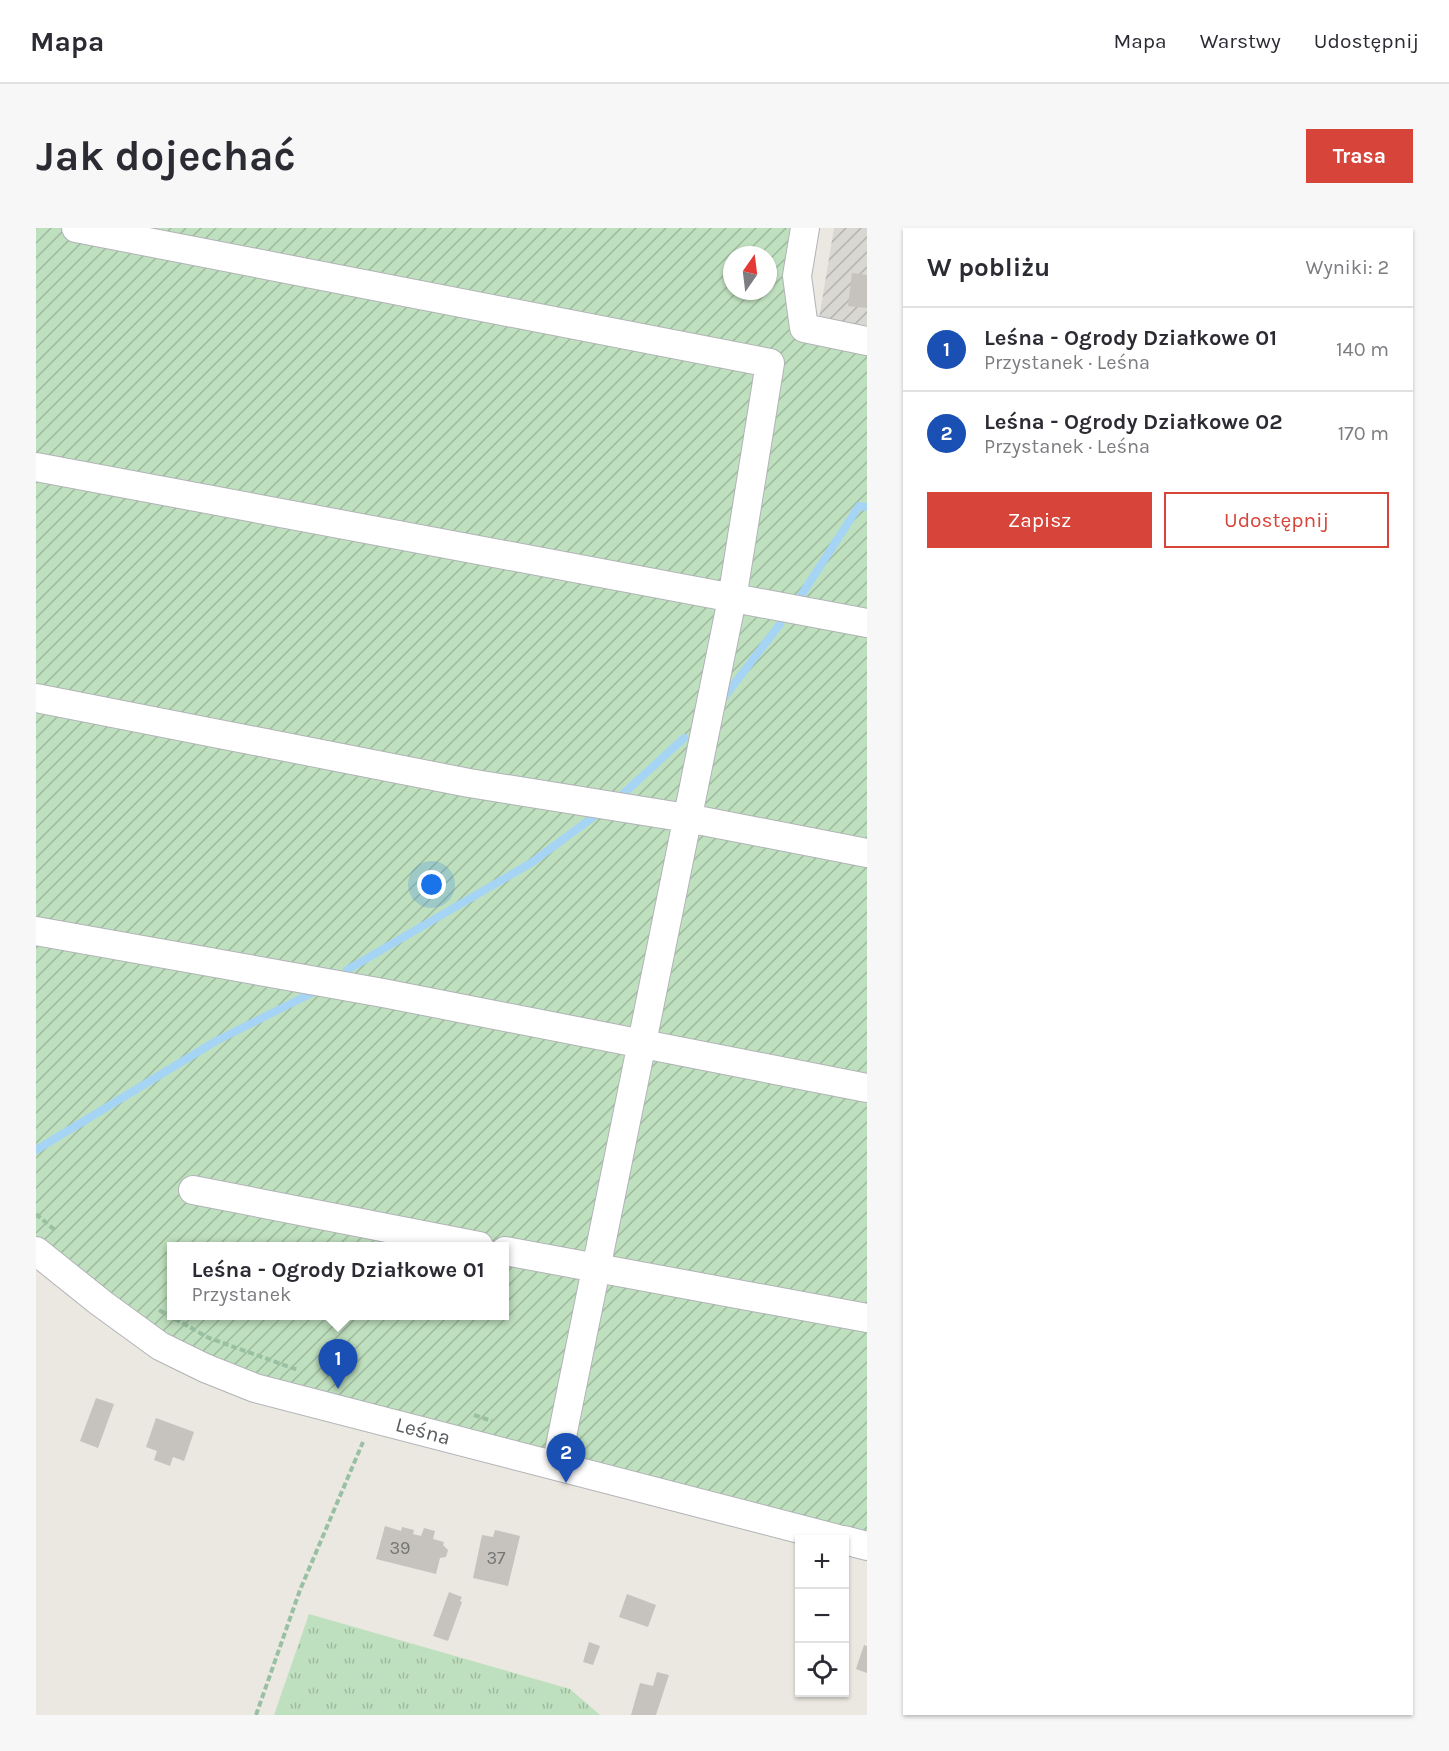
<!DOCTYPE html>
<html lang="pl">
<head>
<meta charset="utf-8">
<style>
  body { margin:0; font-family:Karla,sans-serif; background:#f7f7f7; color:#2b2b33 }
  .controls { position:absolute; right:18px; bottom:18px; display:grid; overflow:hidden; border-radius:0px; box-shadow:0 2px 4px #0004 }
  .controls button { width:54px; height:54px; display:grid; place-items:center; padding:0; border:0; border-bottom:2px solid #e1e1e2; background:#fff; color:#2b2b33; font:30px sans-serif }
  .compass { position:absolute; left:687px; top:18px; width:54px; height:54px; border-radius:50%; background:#fff; box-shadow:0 2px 4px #0004; rotate:14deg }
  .you { position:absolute; left:396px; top:657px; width:21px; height:21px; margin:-15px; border:4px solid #fff; border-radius:50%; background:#1a73e8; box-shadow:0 0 0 9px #1a73e833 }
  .badge { display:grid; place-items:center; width:39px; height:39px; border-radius:50%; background:#d6443a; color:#fff; font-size:20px; font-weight:700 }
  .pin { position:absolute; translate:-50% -50px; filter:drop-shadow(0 2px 3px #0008) }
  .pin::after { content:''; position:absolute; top:32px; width:21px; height:18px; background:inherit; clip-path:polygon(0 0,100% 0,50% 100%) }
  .popup { position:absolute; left:131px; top:1014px; width:342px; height:78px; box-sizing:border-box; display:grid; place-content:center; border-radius:0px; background:#fff; filter:drop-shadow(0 2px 4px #0005); font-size:20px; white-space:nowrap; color:#7c7c81 }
  .popup b { font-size:22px; color:#2b2b33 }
  .popup::after { content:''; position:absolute; left:50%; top:100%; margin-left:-12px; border:12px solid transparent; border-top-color:#fff }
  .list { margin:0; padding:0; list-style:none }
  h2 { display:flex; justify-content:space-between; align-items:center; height:78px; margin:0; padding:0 24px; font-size:26px }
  h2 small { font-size:20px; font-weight:400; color:#7c7c81 }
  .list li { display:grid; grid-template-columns:39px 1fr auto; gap:18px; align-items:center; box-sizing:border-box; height:84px; padding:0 24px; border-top:2px solid #e1e1e2 }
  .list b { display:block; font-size:22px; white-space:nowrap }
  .list p { margin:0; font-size:20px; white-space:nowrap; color:#7c7c81 }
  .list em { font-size:20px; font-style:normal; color:#7c7c81 }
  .actions { display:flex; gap:12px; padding:18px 24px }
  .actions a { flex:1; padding:14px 0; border:2px solid #d6443a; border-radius:0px; text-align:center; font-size:21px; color:#d6443a }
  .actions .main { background:#d6443a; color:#fff }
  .icon { flex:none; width:33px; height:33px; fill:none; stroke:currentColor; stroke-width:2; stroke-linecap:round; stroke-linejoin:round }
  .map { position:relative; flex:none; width:831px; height:1487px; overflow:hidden; border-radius:0px }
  header { display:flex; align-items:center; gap:36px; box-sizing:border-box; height:84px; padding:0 30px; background:#fff; border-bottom:2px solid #e1e1e2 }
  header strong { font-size:28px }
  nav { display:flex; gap:33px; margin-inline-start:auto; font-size:21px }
  .intro { display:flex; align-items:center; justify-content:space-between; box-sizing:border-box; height:144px; padding:0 36px }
  h1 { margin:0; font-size:42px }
  .button { padding:15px 27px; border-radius:0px; background:#d6443a; color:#fff; font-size:21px; font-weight:700 }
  main { display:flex; gap:36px; padding:0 36px }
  aside { flex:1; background:#fff; border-radius:0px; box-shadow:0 2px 4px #0004 }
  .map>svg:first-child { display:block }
  .industrial { fill:url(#industrial-furrows) }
  .grass { fill:url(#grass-tufts) }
  .garden { fill:url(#garden-furrows); fill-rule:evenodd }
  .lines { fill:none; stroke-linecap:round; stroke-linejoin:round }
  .stream { stroke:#a5d4f5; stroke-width:8 }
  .building { fill:#c6c2bd }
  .minor-casing { stroke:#b1b3b7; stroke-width:30 }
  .path { stroke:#99c0a3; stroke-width:4; stroke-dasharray:6 3; stroke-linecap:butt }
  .minor { stroke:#fff; stroke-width:28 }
  .labels { text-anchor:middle; stroke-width:5; stroke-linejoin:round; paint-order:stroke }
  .number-label { font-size:18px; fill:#747676 }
  .street-label { font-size:21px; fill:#595c5f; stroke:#fff }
</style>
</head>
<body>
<header>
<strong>Mapa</strong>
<nav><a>Mapa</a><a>Warstwy</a><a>Udostępnij</a></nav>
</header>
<div class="intro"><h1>Jak dojechać</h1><a class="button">Trasa</a></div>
<main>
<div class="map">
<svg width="831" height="1487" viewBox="0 0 831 1487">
  <defs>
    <pattern id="industrial-furrows" width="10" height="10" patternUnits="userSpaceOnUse" patternTransform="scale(1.5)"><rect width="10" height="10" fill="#d9d7d2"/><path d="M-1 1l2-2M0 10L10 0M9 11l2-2" fill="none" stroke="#b3b2ae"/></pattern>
    <pattern id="grass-tufts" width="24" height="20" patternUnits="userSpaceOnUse" patternTransform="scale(1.5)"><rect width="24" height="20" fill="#bfe0be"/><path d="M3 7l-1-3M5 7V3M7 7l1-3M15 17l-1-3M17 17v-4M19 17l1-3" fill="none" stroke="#9eb99e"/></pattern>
    <pattern id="garden-furrows" width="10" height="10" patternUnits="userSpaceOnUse" patternTransform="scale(1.5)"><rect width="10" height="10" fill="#bfe0be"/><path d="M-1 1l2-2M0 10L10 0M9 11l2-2" fill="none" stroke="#9eb99e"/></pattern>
  </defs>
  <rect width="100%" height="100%" fill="#eae8e0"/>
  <path class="industrial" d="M798,0H831V98L783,91Z"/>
  <path class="grass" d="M273,1386L534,1461L564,1487H238Z"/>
  <path class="garden" d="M0,0H769L768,99L831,113V1318L169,1140L0,1023ZM696,27H732V63H696ZM136,1018H469V1088H136Z"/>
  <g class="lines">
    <path class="stream" d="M766,366L823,278L831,279
      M686,472L744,396
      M587,566L648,510
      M311,742L495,635L560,587
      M0,922L180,813L280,763"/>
  </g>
  <path class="building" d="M816,45L831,47V80L812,78Z
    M60,1170L78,1176L62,1220L44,1213Z
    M120,1190L158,1204L148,1233L137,1229L134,1238L118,1232L121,1223L110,1219Z
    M349,1298L365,1303L366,1299L378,1302L377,1306L385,1308L388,1300L399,1303L397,1311L408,1314L407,1317L412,1322L410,1329L404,1330L400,1346L340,1331Z
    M459,1302L484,1308L472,1358L437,1350L446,1307L457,1309Z
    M413,1364L426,1369L424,1373L426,1374L412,1413L397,1408Z
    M591,1366L620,1377L612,1399L583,1389Z
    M553,1414L564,1418L557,1437L547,1434Z
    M828,1417L831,1418V1445L820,1441Z
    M621,1444L633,1447L620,1487H595L604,1455L617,1458Z"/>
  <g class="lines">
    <defs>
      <path id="minor" d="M40,0L734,135L696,371L520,1238
        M769,0L761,48L768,100L831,113
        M0,239L831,395
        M0,470L433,555L651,590L831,625
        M0,703L347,765L831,860
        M157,962L443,1018
        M0,1023L65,1075L124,1118L169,1140L219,1160L806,1312
        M469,1023L831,1090
        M808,1312L831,1318"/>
    </defs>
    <use href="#minor" class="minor-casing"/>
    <path class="path" d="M0,986L20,1003
      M123,1082L173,1110L262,1142
      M438,1187L456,1193
      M220,1487L264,1362L327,1214"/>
    <use href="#minor" class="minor"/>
  </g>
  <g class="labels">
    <g class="number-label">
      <text x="364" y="1326">39</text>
      <text x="460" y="1336">37</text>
    </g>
    <g class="street-label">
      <text transform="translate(387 1203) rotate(15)" y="7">Leśna</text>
    </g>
  </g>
</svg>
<div class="controls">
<button>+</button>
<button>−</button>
<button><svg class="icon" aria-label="locate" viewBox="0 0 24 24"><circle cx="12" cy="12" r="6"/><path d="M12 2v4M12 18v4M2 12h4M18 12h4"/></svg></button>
</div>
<svg class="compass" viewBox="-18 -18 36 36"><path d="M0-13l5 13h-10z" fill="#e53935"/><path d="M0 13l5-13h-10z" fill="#7c7c81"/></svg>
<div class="you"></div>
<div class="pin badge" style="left:302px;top:1161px;background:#1a4fb4">1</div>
<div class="popup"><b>Leśna - Ogrody Działkowe 01</b>Przystanek</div>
<div class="pin badge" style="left:530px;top:1255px;background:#1a4fb4">2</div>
</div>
<aside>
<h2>W pobliżu<small>Wyniki: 2</small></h2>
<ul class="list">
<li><span class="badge" style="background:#1a4fb4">1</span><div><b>Leśna - Ogrody Działkowe 01</b><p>Przystanek · Leśna</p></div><em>140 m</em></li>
<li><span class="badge" style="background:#1a4fb4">2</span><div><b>Leśna - Ogrody Działkowe 02</b><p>Przystanek · Leśna</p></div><em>170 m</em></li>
</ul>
<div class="actions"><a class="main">Zapisz</a><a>Udostępnij</a></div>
</aside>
</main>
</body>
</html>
